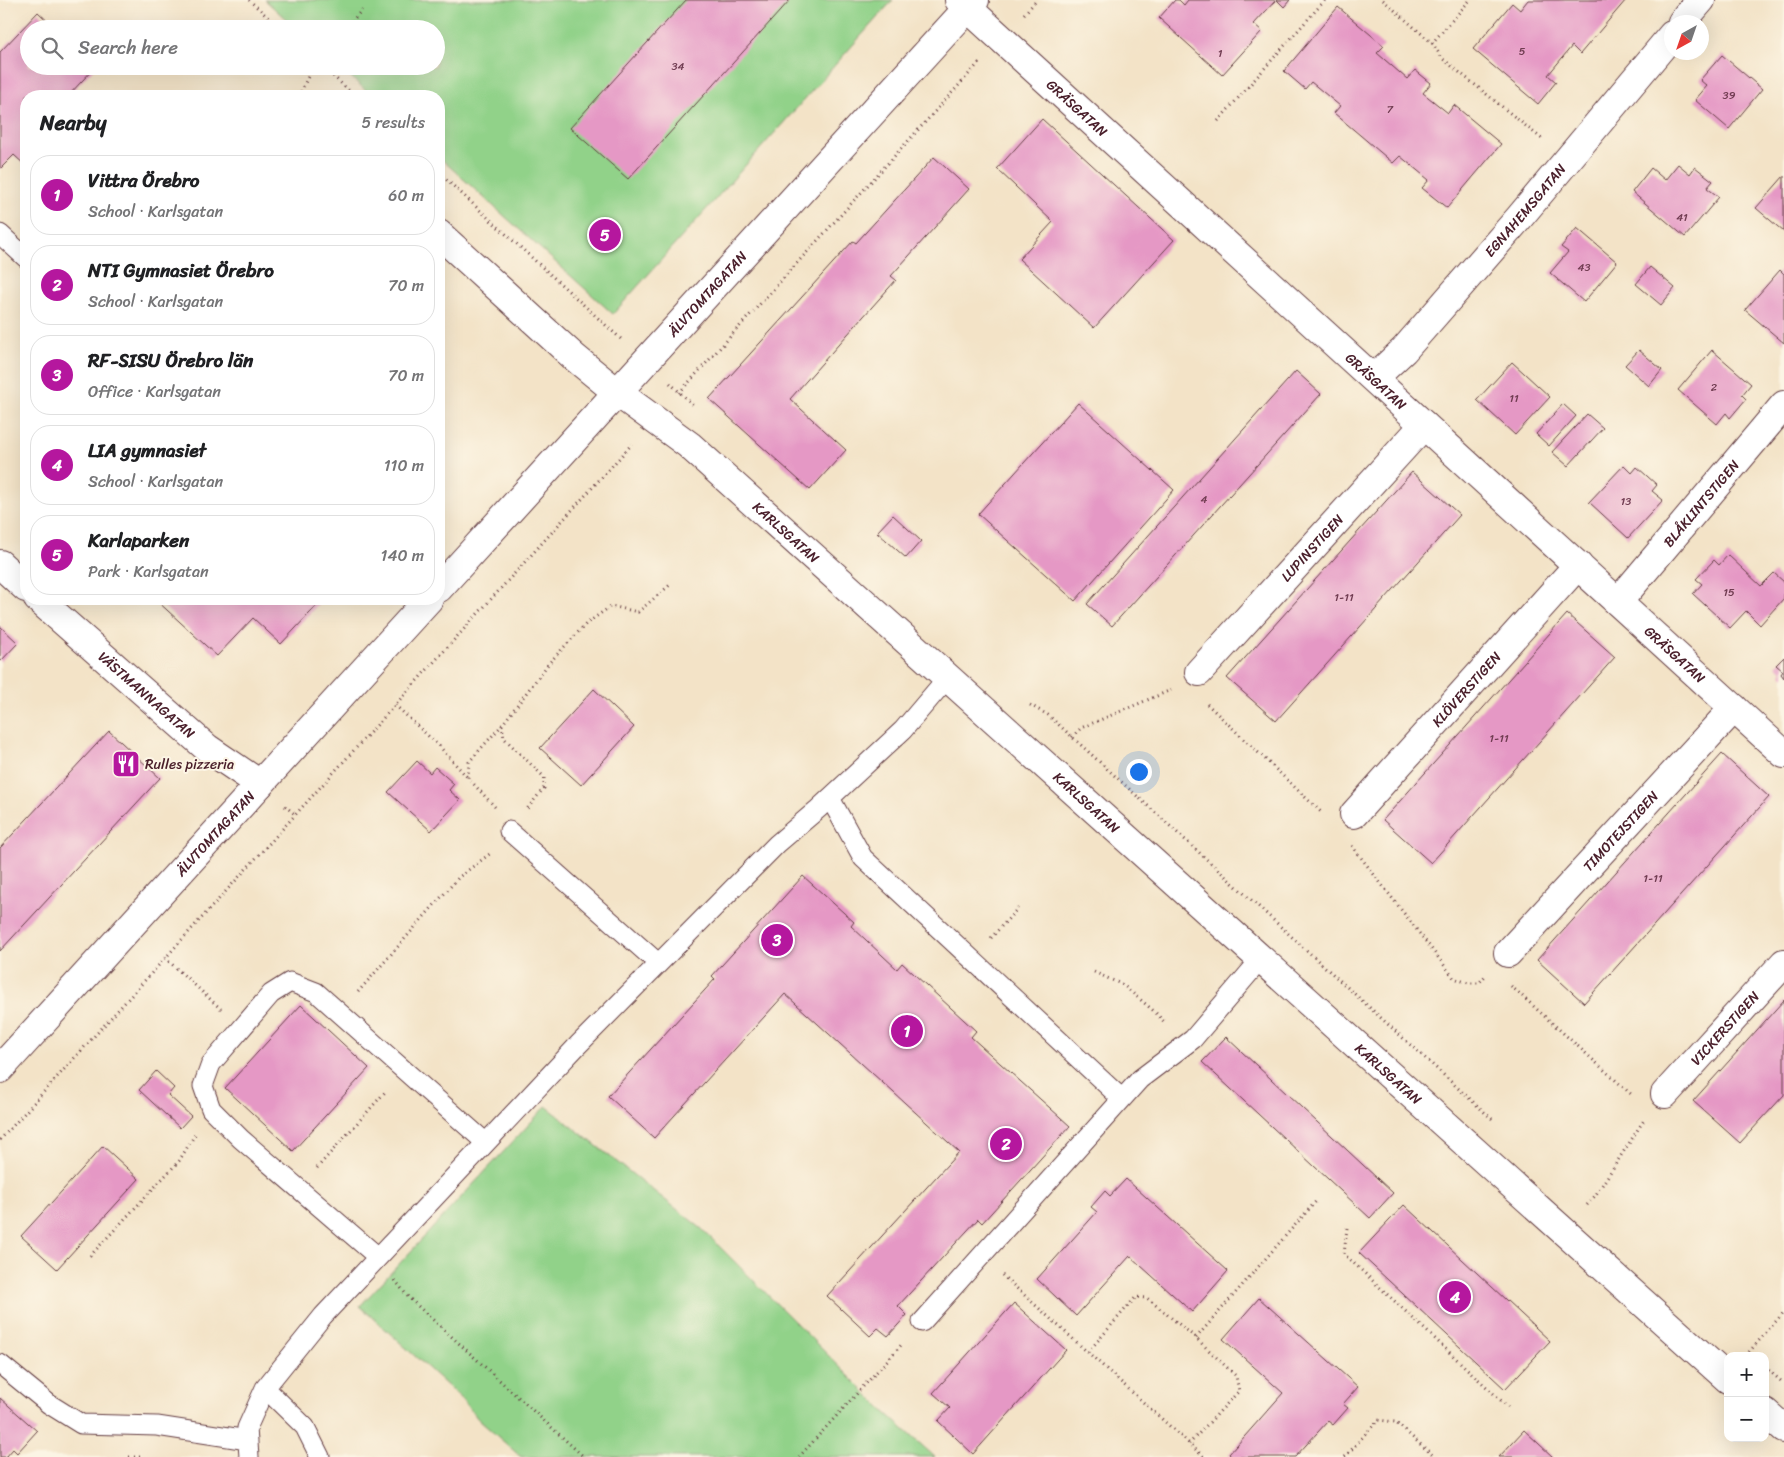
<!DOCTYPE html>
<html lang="en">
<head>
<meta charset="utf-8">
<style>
  body { margin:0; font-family:Sriracha,sans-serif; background:#f6f6f6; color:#202124 }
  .controls { position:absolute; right:15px; bottom:15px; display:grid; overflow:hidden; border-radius:10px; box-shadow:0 5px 20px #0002 }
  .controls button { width:45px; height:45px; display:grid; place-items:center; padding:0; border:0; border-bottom:1px solid #e0e0e0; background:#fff; color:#202124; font:25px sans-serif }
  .compass { position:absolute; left:1664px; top:15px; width:45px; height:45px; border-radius:50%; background:#fff; box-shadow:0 5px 20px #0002; rotate:220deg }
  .you { position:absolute; left:1138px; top:771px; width:18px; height:18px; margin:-12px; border:4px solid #fff; border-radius:50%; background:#1a73e8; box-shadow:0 0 0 8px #1a73e833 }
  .badge { display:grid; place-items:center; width:32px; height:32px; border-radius:50%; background:#b5179e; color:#fff; font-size:16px; font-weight:700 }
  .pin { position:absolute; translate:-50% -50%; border:2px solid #fff; box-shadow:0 1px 5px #0006 }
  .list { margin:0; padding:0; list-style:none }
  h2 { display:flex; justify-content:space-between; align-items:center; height:65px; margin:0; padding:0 20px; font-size:21px }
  h2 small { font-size:16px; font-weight:400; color:#757577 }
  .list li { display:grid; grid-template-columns:32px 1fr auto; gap:15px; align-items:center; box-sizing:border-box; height:80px; margin:0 10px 10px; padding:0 10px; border:1px solid #e0e0e0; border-radius:20px }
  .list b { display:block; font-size:19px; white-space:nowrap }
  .list p { margin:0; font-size:16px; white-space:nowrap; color:#757577 }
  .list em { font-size:16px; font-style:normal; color:#757577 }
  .icon { flex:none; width:28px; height:28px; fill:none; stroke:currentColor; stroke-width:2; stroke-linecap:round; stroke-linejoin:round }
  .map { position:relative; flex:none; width:1784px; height:1457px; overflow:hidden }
  .search { position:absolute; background:#fff; box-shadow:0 5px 20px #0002; left:20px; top:20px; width:425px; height:55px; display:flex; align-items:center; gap:12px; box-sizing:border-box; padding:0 18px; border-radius:28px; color:#757577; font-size:19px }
  .panel { position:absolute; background:#fff; box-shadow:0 5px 20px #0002; left:20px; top:90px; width:425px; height:515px; border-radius:20px }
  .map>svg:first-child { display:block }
  .green { fill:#91d289; stroke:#6e785a }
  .building { fill:#e598c5 }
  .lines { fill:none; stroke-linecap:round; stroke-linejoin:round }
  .service-casing { stroke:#633c42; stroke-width:21 }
  .minor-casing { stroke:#633c42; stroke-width:30 }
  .path { stroke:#633c42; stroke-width:3; stroke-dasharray:1 4; stroke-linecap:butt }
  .service { stroke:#fff; stroke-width:19 }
  .minor { stroke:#fff; stroke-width:28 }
  .labels { text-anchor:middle; stroke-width:4; stroke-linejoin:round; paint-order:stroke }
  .number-label { font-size:11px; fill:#713d52 }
  .street-label { font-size:14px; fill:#4a1f2b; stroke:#fcf5e5 }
  .poi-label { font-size:14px; fill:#4a1f2b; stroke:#fcf5e5; text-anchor:start }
</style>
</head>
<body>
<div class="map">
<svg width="1784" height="1457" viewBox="0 0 1784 1457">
  <rect width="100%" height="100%" fill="#fcf5e5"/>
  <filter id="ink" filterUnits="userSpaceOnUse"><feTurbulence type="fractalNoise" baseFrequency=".02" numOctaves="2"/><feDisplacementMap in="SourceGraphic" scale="10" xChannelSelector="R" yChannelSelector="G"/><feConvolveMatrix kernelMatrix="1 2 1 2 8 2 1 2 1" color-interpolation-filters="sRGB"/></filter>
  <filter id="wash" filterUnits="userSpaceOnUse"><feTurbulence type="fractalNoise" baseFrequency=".0096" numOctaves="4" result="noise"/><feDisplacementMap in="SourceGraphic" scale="20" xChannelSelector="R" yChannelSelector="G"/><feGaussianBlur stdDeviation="1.12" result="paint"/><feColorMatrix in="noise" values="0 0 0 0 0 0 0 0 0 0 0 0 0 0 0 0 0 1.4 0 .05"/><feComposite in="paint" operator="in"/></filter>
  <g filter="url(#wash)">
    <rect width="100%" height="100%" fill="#f3e3c7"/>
    <path class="green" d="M265,0H893L613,314L439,157V96H372L339,66H436V29H297Z
      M546,1106L702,1229L885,1412L935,1457H521L479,1420L462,1399L360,1306Z"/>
    <g id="blocks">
      <path class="building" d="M686,0H790L628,179L570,128Z
        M1175,0H1179L1184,5L1188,0H1276L1254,24L1262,31L1222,75L1159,18Z
        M1277,0H1290L1284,7Z
        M1528,0H1626L1580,54L1572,46L1548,75L1556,82L1538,104L1473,49L1512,3L1520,10Z
        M1338,7L1384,46L1377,53L1407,79L1415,70L1431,83L1423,93L1448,113L1454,105L1501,144L1447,208L1422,188L1429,180L1400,156L1393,163L1334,113L1340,106L1311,82L1305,89L1284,71Z
        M38,12L56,29H29V66H96L68,96H26V166L14,155L0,169V52Z
        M1722,55L1762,89L1729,129L1695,100L1707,86L1700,80Z
        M1042,119L1174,240L1094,328L1019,259L1053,222L997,169Z
        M934,157L969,189L891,276L896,280L790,399L846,450L810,490L709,399L853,241L856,243Z
        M1678,164L1690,174L1695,167L1713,181L1707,188L1719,197L1685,237L1632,192L1651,168L1665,180Z
        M1784,176V232L1756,208Z
        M1577,228L1617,262L1584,302L1550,273L1568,252L1561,247Z
        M1650,267L1675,288L1661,305L1636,284Z
        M1780,270L1784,274V343L1745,310Z
        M1639,350L1662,370L1649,386L1625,365Z
        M1712,350L1751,384L1742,395L1746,399L1730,418L1726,413L1717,424L1678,390Z
        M1512,362L1550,397L1515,435L1477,400Z
        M1296,371L1321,394L1112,626L1087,604Z
        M1078,403L1174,490L1075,601L978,514Z
        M1563,404L1576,416L1549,446L1536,434Z
        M1587,414L1603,428L1568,466L1552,452Z
        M1624,465L1632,473L1637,467L1657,485L1652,491L1663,500L1628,538L1589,502Z
        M1412,472L1460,515L1276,721L1227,678Z
        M893,515L921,541L906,558L877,532Z
        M1728,555L1761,586L1774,573L1784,582V598L1760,625L1746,611L1730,628L1693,594L1702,584L1696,579L1714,560L1719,565Z
        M155,599H323L281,644L253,618L217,656Z
        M1567,614L1615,657L1431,863L1383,820Z
        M0,626L18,643L0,662Z
        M1784,657V678L1781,674L1783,671L1776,665Z
        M594,689L634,727L581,785L540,748Z
        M109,731L160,778L0,951V848Z
        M1722,754L1769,797L1584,1003L1537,960Z
        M417,761L430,773L435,767L454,784L449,790L460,800L431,831L388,792Z
        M803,876L854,922L851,926L897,969L902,963L976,1031L971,1037L1070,1126L982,1223L978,1219L898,1306L907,1315L888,1336L878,1328L870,1336L827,1296L959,1152L785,994L654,1138L608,1096L715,979L712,976Z
        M1784,1000V1095L1740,1143L1693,1101Z
        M301,1005L369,1068L293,1151L225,1088Z
        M1226,1037L1393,1193L1370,1218L1202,1062Z
        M156,1071L174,1088L168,1095L191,1116L180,1128L139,1090Z
        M103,1146L139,1179L57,1269L21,1236Z
        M1126,1179L1228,1271L1192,1312L1130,1256L1076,1316L1037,1279L1097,1212L1091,1207L1105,1191L1110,1196Z
        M1404,1205L1550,1341L1505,1389L1359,1253Z
        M1259,1298L1358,1387L1343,1404L1348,1408L1333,1425L1328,1421L1295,1457H1232L1229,1454L1283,1393L1223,1339Z
        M1014,1303L1066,1350L973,1454L938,1421L950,1408L933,1393Z
        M0,1398L37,1431L17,1453L13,1449L6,1457H0Z
        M1524,1430L1553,1457H1499Z"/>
    </g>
  </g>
  <g filter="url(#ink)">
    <use href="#blocks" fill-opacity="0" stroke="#633c42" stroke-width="1"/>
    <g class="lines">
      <defs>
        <path id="service" d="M0,234L26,258
          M830,798L863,858L1122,1099
          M509,831L658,963
          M378,1257L241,1139L211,1109L203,1086L211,1064L271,994L290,982L316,992L485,1142
          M922,1322L1140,1079L1193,1039L1261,959
          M0,1364L49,1404L81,1424L157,1426L248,1440
          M265,1388L305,1427L320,1457
          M249,1457L247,1428L265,1388L323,1316L578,1045L777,844L818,809L903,730L948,677"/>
        <g id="minor">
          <path id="s1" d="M959,0L1784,754"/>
          <path d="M1682,22L1701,0"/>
          <path id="s2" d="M439,234L574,357L618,393L689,445L1728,1379"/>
          <path id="s3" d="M1374,378L1404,350L1519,218L1672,35"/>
          <path d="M0,564L26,588"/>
          <path id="s4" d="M439,588L975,0"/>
          <path id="s5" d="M38,599L207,748L260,784"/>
          <path id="s6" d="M1618,602L1784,405"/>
          <path id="s7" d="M1199,672L1424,425"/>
          <path id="s8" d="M1354,814L1578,565"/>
          <path id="s9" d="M1508,953L1734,708"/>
          <path id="s10" d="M0,1069L429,599"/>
          <path id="s11" d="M1665,1094L1784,963"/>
          <path d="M1765,1412L1784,1429"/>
        </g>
      </defs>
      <use href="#service" class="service-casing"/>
      <use href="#minor" class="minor-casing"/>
      <path class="path" d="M249,0L281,29
        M1383,0L1432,43L1470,0
        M1024,14L1037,0
        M345,29L362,10
        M1432,43L1443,59L1542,139
        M322,66L355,96
        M299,96L313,66
        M1218,121L1325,0
        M439,173L621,339
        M670,383L693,405
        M679,393L979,63
        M1207,704L1322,813
        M395,705L439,746L468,778
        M1030,705L1048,715L1492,1119
        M502,725L504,738L544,777V788L527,809
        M1072,737L1081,728L1171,690
        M285,806L296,815
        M495,807L468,778L469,762L502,725L549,663L586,624L611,606L638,612L671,584
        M1352,846L1454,978L1468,983H1479L1485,976
        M991,938L1018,908
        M165,958L221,1009
        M1094,972L1123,985L1155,1012L1166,1024
        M1511,986L1632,1095
        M358,992L459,877L491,853
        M0,1140L632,444
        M317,1168L386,1091
        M1587,1205L1595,1196L1644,1120
        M1347,1228L1344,1254L1508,1407
        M90,1256L179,1161L196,1133
        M1002,1275L1204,1457
        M395,1280L408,1297L584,1457
        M1196,1338L1317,1200
        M1088,1352L1136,1297L1147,1298L1196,1338L1236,1376L1239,1391L1189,1444
        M1749,1352L1784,1312
        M1765,1367L1782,1382
        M129,1457H140
        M799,1457L903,1343
        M1345,1457L1378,1420L1395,1422L1435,1457"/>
      <use href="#service" class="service"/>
      <use href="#minor" class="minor"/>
    </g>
  </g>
  <defs>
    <symbol id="restaurant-square" viewBox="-11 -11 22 22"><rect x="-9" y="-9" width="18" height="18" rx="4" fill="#b5179e" stroke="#fcf5e5"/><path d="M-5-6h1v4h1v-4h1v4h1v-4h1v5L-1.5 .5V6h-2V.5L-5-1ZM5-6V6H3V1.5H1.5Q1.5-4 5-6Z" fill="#fff"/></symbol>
  </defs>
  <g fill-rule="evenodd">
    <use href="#restaurant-square" x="110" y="748" width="32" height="32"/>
  </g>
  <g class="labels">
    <g class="number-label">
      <text x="1522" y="55">5</text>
      <text x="1220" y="57">1</text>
      <text x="678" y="70">34</text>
      <text x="1729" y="99">39</text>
      <text x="1390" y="113">7</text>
      <text x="1682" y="221">41</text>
      <text x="1584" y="271">43</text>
      <text x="1714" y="391">2</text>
      <text x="1514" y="402">11</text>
      <text x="1204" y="503">4</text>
      <text x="1626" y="505">13</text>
      <text x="1729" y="596">15</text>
      <text x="1344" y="601">1-11</text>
      <text x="1499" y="742">1-11</text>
      <text x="1653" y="882">1-11</text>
    </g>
    <g class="street-label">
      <text dy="5" stroke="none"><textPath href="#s1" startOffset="160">GRÄSGATAN</textPath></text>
      <text dy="5" stroke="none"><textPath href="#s3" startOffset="226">EGNAHEMSGATAN</textPath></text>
      <text dy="5" stroke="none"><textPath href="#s4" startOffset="398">ÄLVTOMTAGATAN</textPath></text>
      <text dy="5" stroke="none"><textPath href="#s1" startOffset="565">GRÄSGATAN</textPath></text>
      <text dy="5" stroke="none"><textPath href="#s6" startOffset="129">BLÅKLINTSTIGEN</textPath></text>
      <text dy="5" stroke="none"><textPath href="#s2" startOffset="458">KARLSGATAN</textPath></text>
      <text dy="5" stroke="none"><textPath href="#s7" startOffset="168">LUPINSTIGEN</textPath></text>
      <text dy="5" stroke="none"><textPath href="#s1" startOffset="970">GRÄSGATAN</textPath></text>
      <text dy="5" stroke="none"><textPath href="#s8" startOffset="168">KLÖVERSTIGEN</textPath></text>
      <text dy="5" stroke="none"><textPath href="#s5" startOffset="145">VÄSTMANNAGATAN</textPath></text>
      <text dy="5" stroke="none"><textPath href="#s2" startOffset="862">KARLSGATAN</textPath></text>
      <text dy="5" stroke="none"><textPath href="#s9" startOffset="166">TIMOTEJSTIGEN</textPath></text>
      <text dy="5" stroke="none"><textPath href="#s10" startOffset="319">ÄLVTOMTAGATAN</textPath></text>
      <text dy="5" stroke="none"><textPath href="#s11" startOffset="89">VICKERSTIGEN</textPath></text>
      <text dy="5" stroke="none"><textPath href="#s2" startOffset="1268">KARLSGATAN</textPath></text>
    </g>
    <g class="poi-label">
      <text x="145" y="769">Rulles pizzeria</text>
    </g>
  </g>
</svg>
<div class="controls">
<button>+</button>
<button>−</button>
</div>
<svg class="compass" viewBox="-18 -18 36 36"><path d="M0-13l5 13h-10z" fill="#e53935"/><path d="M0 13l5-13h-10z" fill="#757577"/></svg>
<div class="you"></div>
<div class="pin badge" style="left:907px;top:1031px">1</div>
<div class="pin badge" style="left:1006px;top:1144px">2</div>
<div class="pin badge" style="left:777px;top:940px">3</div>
<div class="pin badge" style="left:1455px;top:1297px">4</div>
<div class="pin badge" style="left:605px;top:235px">5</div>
<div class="search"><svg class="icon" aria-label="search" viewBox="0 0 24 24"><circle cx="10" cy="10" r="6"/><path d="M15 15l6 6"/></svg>Search here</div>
<section class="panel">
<h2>Nearby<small>5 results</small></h2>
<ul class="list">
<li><span class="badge">1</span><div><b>Vittra Örebro</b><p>School · Karlsgatan</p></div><em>60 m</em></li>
<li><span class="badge">2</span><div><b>NTI Gymnasiet Örebro</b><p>School · Karlsgatan</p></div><em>70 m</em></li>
<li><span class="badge">3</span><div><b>RF-SISU Örebro län</b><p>Office · Karlsgatan</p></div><em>70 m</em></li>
<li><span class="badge">4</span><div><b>LIA gymnasiet</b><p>School · Karlsgatan</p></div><em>110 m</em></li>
<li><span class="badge">5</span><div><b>Karlaparken</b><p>Park · Karlsgatan</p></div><em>140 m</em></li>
</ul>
</section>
</div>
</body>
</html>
